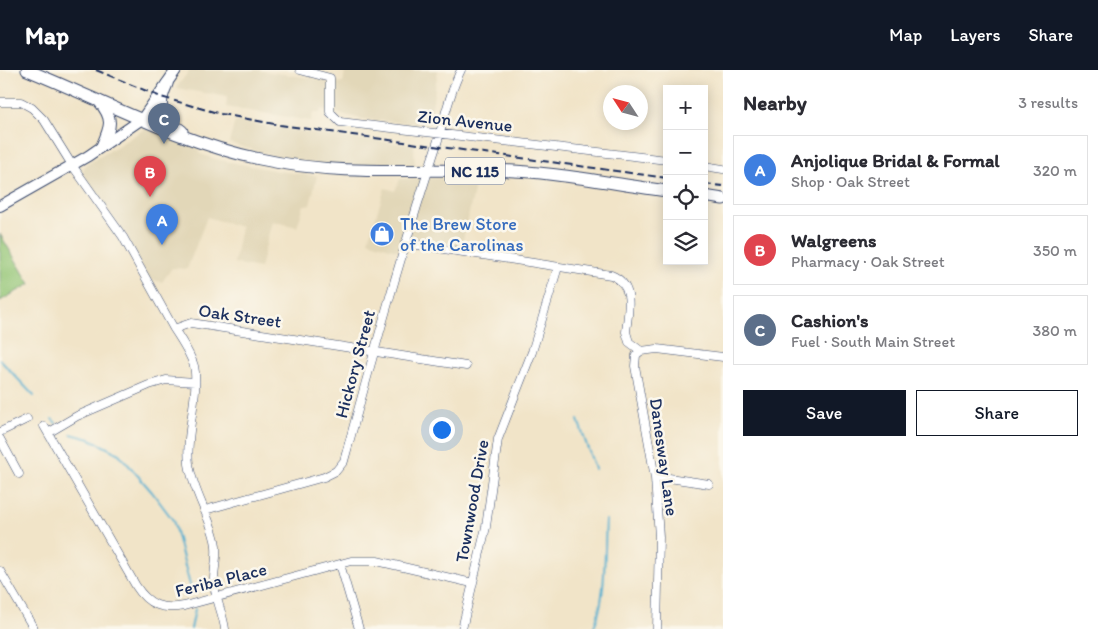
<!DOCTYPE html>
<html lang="en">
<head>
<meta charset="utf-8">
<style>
  body { margin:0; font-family:Itim,sans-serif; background:#f2f2f3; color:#2b2b33 }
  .controls { position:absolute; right:15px; top:15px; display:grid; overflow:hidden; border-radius:0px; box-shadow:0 2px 12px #0003 }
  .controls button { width:45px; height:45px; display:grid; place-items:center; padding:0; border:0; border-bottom:1px solid #e1e1e2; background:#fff; color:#2b2b33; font:25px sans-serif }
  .compass { position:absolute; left:603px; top:15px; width:45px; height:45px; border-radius:50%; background:#fff; box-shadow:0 2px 12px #0003; rotate:306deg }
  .you { position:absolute; left:441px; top:359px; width:18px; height:18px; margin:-12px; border:4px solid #fff; border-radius:50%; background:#1a73e8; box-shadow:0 0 0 8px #1a73e833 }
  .badge { display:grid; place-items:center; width:32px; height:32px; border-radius:50%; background:#111827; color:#fff; font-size:16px; font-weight:700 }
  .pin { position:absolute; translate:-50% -41px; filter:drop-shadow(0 1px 2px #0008) }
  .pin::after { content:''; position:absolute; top:26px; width:18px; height:15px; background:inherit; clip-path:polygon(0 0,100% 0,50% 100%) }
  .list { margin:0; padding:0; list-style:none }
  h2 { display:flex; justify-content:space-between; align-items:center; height:65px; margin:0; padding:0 20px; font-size:21px }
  h2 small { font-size:16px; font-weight:400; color:#7c7c81 }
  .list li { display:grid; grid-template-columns:32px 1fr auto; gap:15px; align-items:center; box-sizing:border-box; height:70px; margin:0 10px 10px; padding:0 10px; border:1px solid #e1e1e2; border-radius:0px }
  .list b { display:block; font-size:19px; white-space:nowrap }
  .list p { margin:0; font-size:16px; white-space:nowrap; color:#7c7c81 }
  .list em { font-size:16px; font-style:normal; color:#7c7c81 }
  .actions { display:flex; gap:10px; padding:15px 20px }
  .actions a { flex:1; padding:11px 0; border:1px solid #111827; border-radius:0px; text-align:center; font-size:18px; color:#111827 }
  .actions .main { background:#111827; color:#fff }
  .icon { flex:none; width:28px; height:28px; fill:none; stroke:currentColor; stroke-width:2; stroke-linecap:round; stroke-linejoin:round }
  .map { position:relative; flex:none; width:723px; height:559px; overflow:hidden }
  header { display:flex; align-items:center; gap:30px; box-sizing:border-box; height:70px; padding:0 25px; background:#111827; color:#fff }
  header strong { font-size:24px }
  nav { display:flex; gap:28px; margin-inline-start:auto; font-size:18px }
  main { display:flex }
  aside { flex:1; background:#fff }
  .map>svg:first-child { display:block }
  .built { fill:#e2d7b8 }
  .green { fill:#93c575; stroke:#577a6a }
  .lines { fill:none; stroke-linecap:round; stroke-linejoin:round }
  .stream { stroke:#52afd0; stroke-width:2 }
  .street-casing { stroke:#3b4a6e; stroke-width:9 }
  .secondary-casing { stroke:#3b4a6e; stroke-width:12 }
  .primary-casing { stroke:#3b4a6e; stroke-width:13 }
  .street { stroke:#fff; stroke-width:8 }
  .secondary { stroke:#fff; stroke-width:10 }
  .primary { stroke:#fff; stroke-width:11 }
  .rail { stroke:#1b2f5e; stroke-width:2; stroke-dasharray:8 4; stroke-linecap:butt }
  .labels { text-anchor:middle; stroke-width:5; stroke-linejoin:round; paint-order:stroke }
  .shield { fill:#fbf7ec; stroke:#5e6b89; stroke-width:1 }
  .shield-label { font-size:16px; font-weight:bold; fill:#1b2f5e }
  .street-label { font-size:18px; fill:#1b2f5e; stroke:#fbf7ec }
  .shop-label { font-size:18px; fill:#366cbe; stroke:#fbf7ec; text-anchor:start }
</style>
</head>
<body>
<header>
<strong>Map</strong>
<nav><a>Map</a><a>Layers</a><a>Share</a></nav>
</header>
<main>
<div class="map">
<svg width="723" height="559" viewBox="0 0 723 559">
  <rect width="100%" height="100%" fill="#fbf7ec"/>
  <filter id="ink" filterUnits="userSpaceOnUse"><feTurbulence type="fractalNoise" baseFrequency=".02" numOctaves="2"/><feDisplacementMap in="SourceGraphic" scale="10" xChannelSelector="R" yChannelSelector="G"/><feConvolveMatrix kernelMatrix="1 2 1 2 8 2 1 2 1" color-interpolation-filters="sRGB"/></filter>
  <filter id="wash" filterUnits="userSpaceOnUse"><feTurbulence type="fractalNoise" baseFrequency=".0096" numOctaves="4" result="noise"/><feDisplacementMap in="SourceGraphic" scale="20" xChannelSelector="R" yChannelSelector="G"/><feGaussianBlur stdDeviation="1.12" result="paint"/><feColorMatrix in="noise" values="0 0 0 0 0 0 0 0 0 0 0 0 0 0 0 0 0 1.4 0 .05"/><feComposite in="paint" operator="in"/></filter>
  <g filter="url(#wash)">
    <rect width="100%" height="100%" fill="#f1e4c8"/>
    <path class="built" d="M190,0H257L343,13L345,3L335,0H438L429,55L362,49L321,39L320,43H313L311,51L226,37L227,27L176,18Z
      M235,51L339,67L414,75L415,98L335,97L278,87L229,73Z
      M145,59L160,61L188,73L197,78L200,84L215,89L277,101L317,106L310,135H304L297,157L272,151L260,198L234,193L241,157L207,147L187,199L172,198L162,212L147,209L127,165L85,108L83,100L86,95Z
      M473,107L474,121L461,178L403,167L399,181L368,171L385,118L395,121L400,109Z"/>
    <path class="green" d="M0,164L30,214L0,231Z"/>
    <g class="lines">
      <path class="stream" d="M0,290L34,326
        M52,349L56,353
        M578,350L595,399
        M71,364L90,369L119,384L152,422L173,450L192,523
        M191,559L195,539
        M593,559C607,529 604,483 606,450"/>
    </g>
  </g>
  <g filter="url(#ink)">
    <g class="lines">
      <defs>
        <path id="street" d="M300,0L330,8V42L340,52L667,90
          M0,32H21L32,38L44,50L72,95L123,167L174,259L191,253L466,296
          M704,96L723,99
          M405,173L611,205C636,215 628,241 626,262L629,272L641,281L657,279L723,287
          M174,259C182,271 190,283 194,296C200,322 185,363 189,394C193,421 209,444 215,470C219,485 213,499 214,515C216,530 223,544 225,559
          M641,281L636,285L635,296L655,408L659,467L657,559
          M44,356L136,516C148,535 162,540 184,536L351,491H377L472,513
          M0,362L27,349
          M48,363L77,346L149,315L166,310L195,312
          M0,369L19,404
          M655,408H669L709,414
          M205,440L324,407L336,401L344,391C372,289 400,187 433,86C443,57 447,28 461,0
          M340,494L359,559
          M0,501L34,559
          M462,559L486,457L498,369L532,282L558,197"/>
        <path id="secondary" d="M0,136L88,86L142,49L176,0"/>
        <path id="primary" d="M27,0C104,31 178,72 260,89C337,106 412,99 490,100C549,101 608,113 667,121
          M167,14C156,38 161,46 182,61
          M99,31C114,49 111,56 102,76
          M704,126L723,129"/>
      </defs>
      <use href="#street" class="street-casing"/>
      <use href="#secondary" class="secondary-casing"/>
      <use href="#primary" class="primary-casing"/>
      <use href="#street" class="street"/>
      <use href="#secondary" class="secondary"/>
      <use href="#primary" class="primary"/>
      <path class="rail" d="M96,0L161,27L221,44L280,55L667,108
        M704,114L723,116"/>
    </g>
  </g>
  <defs>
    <symbol id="shop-disc" viewBox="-11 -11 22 22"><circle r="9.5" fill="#3f7fe0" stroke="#fbf7ec"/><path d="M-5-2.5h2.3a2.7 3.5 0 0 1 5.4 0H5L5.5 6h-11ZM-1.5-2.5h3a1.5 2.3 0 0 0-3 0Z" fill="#fff"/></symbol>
  </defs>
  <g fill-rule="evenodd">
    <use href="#shop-disc" x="368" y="150" width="28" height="28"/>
  </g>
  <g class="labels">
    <rect class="shield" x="445" y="87.5" width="60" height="27" rx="4"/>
    <g class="shield-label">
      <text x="475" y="107">NC 115</text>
    </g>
    <g class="street-label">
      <text transform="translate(465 51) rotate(6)" y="6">Zion Avenue</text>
      <text transform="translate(240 246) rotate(8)" y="6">Oak Street</text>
      <text transform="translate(355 294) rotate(-75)" y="6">Hickory Street</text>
      <text transform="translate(664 387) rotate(82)" y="6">Danesway Lane</text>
      <text transform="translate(472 431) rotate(-80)" y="6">Townwood Drive</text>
      <text transform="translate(221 510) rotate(-14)" y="6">Feriba Place</text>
    </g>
    <g class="shop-label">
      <text x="400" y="160">The Brew Store<tspan x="400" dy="21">of the Carolinas</tspan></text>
    </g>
  </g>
</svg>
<div class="controls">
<button>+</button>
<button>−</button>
<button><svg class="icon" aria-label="locate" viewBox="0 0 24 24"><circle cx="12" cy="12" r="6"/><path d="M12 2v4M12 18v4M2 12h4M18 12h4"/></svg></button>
<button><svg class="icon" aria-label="layers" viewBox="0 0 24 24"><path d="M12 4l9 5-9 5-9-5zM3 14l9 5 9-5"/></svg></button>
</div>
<svg class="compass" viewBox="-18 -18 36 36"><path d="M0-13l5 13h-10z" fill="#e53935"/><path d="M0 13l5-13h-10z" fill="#7c7c81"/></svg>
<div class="you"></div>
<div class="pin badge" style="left:162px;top:175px;background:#3f7fe0">A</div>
<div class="pin badge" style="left:150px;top:127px;background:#e0444e">B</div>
<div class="pin badge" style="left:164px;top:74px;background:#5c6f8a">C</div>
</div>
<aside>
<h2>Nearby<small>3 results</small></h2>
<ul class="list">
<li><span class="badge" style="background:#3f7fe0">A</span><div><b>Anjolique Bridal &amp; Formal</b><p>Shop · Oak Street</p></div><em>320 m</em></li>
<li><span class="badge" style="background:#e0444e">B</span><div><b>Walgreens</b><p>Pharmacy · Oak Street</p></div><em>350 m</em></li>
<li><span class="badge" style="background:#5c6f8a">C</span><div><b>Cashion's</b><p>Fuel · South Main Street</p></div><em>380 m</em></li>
</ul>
<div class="actions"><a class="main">Save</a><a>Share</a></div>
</aside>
</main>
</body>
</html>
